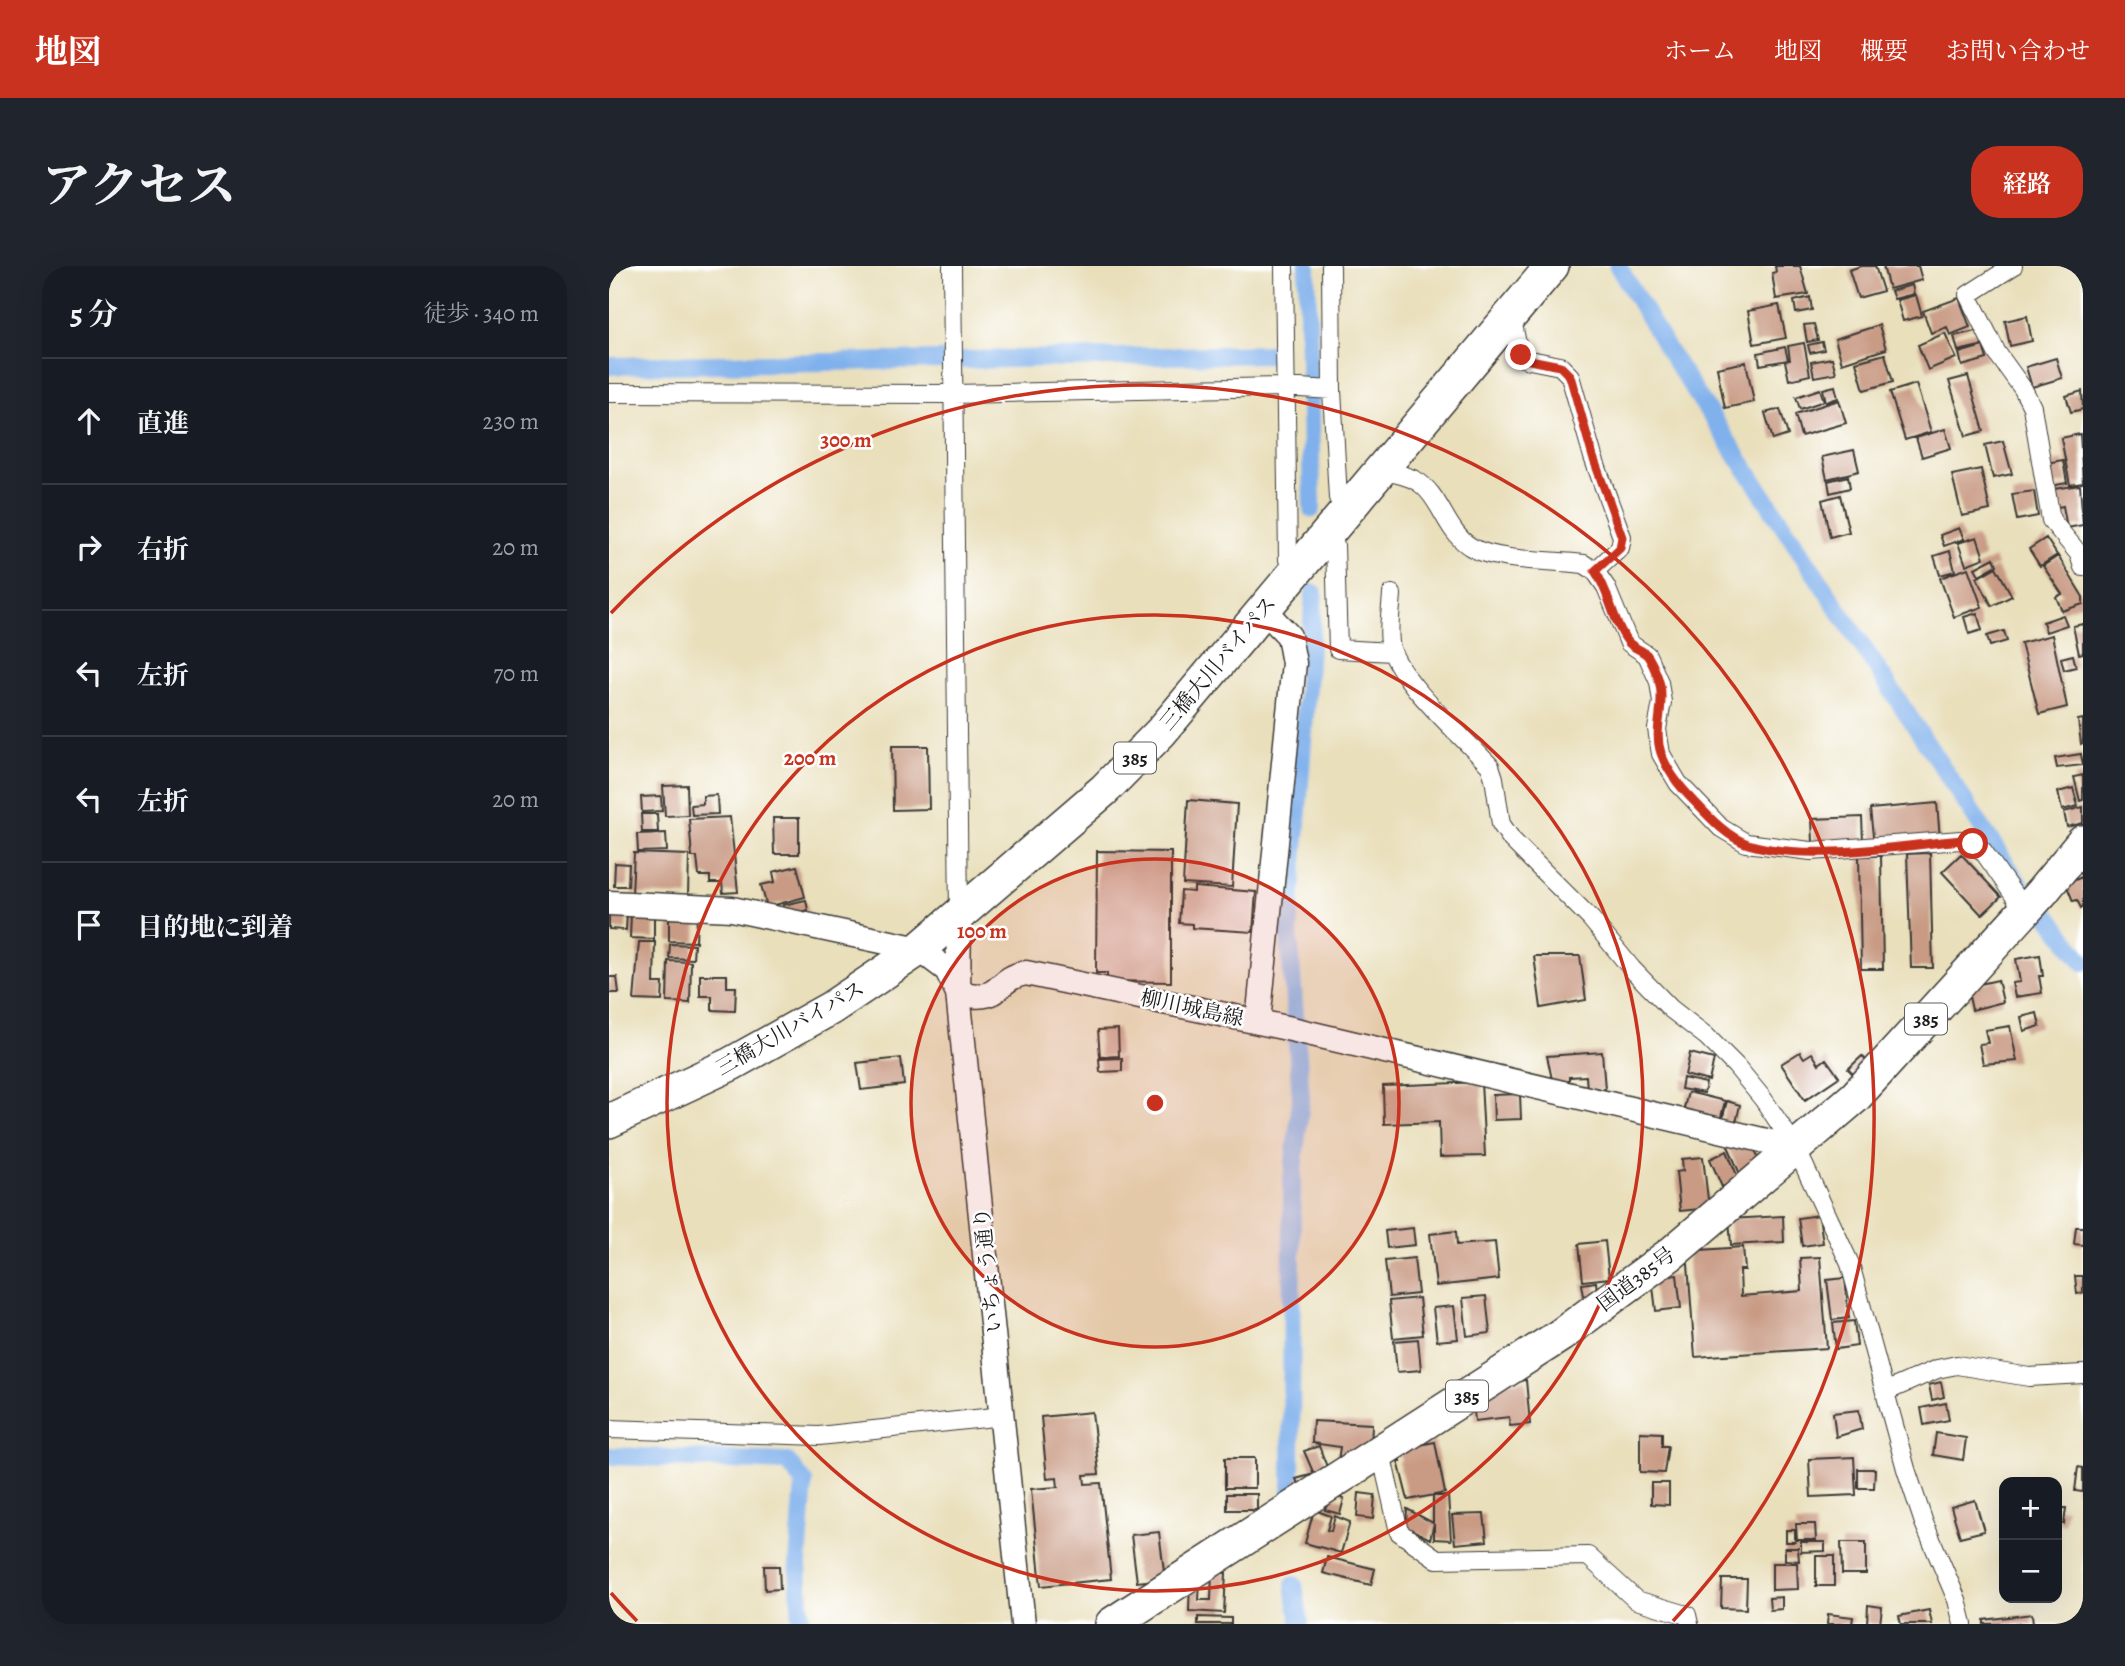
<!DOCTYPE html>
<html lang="ja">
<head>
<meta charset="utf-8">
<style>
  body { margin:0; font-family:Alegreya,"Noto Serif JP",serif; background:#20242c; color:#f1f3f6 }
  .controls { position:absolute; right:21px; bottom:21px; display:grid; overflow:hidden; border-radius:14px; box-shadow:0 7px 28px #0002 }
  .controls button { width:63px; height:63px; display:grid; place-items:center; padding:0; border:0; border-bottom:2px solid #363941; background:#171b24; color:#f1f3f6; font:35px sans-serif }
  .stop { position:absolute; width:21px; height:21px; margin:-16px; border:5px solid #c8321e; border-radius:50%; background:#fff }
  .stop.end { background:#c8321e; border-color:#fff; box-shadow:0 2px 7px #0008 }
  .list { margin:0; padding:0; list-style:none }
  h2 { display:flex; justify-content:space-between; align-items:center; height:91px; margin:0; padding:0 28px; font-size:30px }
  h2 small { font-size:23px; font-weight:400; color:#9ea1a6 }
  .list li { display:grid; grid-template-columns:46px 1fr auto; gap:21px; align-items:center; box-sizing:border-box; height:126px; padding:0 28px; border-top:2px solid #363941 }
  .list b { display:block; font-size:26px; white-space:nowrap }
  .list em { font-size:23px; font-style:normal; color:#9ea1a6 }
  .icon { flex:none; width:38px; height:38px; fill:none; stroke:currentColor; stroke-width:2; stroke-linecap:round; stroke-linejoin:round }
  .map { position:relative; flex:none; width:1474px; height:1358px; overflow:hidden; border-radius:28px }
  header { display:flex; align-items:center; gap:42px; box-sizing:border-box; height:98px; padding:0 35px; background:#c8321e; color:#fff }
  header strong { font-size:33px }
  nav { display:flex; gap:38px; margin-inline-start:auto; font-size:24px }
  .intro { display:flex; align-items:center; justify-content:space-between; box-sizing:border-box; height:168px; padding:0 42px }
  h1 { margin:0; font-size:49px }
  .button { padding:18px 32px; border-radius:28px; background:#c8321e; color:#fff; font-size:24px; font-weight:700 }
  main { display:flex; gap:42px; padding:0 42px }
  aside { flex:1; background:#171b24; border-radius:28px; box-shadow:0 7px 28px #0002 }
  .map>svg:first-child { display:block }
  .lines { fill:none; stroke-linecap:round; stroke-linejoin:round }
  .canal { stroke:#80b1ec; stroke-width:18 }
  .building { fill:#c99b85 }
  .street-casing { stroke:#3b3934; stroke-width:20 }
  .secondary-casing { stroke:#3b3934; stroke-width:27 }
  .highway-casing { stroke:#3b3934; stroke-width:36 }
  .street { stroke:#fff; stroke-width:18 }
  .secondary { stroke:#fff; stroke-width:24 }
  .highway { stroke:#fff; stroke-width:33 }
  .route { stroke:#c8321e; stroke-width:9 }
  .ring { fill:none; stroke:#c8321e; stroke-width:3.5 }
  .labels { text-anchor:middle; stroke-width:5; stroke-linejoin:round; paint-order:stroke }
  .shield { fill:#fff; stroke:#606060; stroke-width:2 }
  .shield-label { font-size:19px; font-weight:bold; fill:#1c1c1c }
  .street-label { font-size:21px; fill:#1c1c1c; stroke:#fff }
  .centre { fill:#c8321e; stroke:#fff; stroke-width:3.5 }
  .ring-label { font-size:21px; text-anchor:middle; font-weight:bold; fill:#c8321e; stroke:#fff; stroke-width:5; stroke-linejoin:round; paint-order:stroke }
</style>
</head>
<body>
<header>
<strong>地図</strong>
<nav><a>ホーム</a><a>地図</a><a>概要</a><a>お問い合わせ</a></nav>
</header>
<div class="intro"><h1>アクセス</h1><a class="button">経路</a></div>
<main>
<aside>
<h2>5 分<small>徒歩 · 340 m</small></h2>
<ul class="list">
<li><svg class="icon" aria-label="ahead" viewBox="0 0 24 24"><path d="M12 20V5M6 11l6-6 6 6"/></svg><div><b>直進</b></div><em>230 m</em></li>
<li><svg class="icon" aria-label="right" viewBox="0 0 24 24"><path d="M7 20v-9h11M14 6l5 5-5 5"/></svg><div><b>右折</b></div><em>20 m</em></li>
<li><svg class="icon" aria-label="left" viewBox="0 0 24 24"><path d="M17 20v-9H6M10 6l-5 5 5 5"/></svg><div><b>左折</b></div><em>70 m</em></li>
<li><svg class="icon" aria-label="left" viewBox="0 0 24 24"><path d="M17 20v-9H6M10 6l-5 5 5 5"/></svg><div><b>左折</b></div><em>20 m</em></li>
<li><svg class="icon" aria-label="arrive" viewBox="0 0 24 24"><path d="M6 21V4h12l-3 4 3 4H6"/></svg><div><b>目的地に到着</b></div></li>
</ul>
</aside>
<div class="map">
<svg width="1474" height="1358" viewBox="0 0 1474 1358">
  <rect width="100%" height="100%" fill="#fff"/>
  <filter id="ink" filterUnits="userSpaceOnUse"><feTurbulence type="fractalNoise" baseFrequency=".0143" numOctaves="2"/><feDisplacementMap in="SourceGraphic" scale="14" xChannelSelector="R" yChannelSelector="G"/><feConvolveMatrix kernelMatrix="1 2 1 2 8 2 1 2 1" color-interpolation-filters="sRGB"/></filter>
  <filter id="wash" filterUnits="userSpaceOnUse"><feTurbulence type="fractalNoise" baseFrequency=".00686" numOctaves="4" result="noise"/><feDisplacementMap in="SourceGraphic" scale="28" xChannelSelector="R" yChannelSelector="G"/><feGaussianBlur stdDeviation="1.57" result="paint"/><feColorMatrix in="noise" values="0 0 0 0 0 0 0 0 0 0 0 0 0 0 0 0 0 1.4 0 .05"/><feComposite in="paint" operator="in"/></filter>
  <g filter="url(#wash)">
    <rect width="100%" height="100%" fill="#e9dfbb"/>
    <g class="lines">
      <path class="canal" d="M698,0L703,243
        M1009,0L1060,86L1414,624L1443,654L1474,696
        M355,94L664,88
        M0,100L333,94
        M0,1190L179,1196L195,1216L189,1298L192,1358
        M682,1234L683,914L692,833L680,666L705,327
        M685,1319L691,1358"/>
    </g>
    <g id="blocks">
      <path class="building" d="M1166,0H1191L1199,28L1167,33L1163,7L1167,6Z
        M1252,0H1266L1274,25L1249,32L1240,4Z
        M1274,0H1309L1313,14L1280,23Z
        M1303,19L1305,28L1285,33L1282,25Z
        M1307,29L1313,50L1294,55L1288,34Z
        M1201,31L1203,44L1187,47L1185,35Z
        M1350,32L1361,61L1341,69L1338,61L1322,67L1314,45Z
        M1170,39L1177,72L1145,78L1139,45Z
        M1418,50L1423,75L1401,80L1396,55Z
        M1205,58L1209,74L1198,76L1195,59Z
        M1270,59L1277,83L1233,97L1226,73Z
        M1371,64L1375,79L1349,85L1345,70Z
        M1336,67L1347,92L1319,104L1309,79Z
        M1213,76L1215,84L1201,87L1199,79Z
        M1195,77L1201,109L1180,114L1176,95L1181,94L1179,80Z
        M1374,80L1378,93L1353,100L1350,87Z
        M1176,81L1179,94L1151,99L1149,87Z
        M1276,88L1284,116L1255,124L1247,96Z
        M1223,92L1227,107L1205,111L1202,96Z
        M1447,92L1453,112L1423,121L1417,101Z
        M1137,96L1145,136L1116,142L1108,102Z
        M1359,110L1375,165L1357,170L1340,115Z
        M1307,118L1322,166L1296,174L1281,126Z
        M1226,120L1229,132L1217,136L1214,123Z
        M1211,123L1215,135L1191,143L1187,131Z
        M1473,125L1474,143L1462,146L1457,130Z
        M1230,134L1237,157L1192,170L1186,148Z
        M1171,143L1179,169L1164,174L1156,147Z
        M1336,163L1342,182L1313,191L1307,172Z
        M1471,168L1474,217L1461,219L1452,172Z
        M1394,175L1403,208L1384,212L1376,179Z
        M1245,184L1250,205L1218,213L1213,191Z
        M1454,194L1458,217L1442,220L1437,197Z
        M1372,203L1381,244L1353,250L1343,209Z
        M1239,210L1241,222L1221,227L1219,215Z
        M1471,219L1474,259L1458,262L1454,240L1449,241L1445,223Z
        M1425,225L1429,250L1408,254L1403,228Z
        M1231,229L1240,266L1221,271L1213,234Z
        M1350,262L1355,273L1335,280L1331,269Z
        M1368,271L1375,292L1357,299L1349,277Z
        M1437,272L1448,289L1431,300L1420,283Z
        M1341,285L1346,305L1331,309L1325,290Z
        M1449,290L1474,331V338L1453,345L1447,331L1453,328L1434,300Z
        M1385,292L1388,299L1370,309L1366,302Z
        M1387,301L1403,330L1383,340L1368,312Z
        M1359,302L1373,341L1345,351L1331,312Z
        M1368,347L1373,364L1360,368L1355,351Z
        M1454,349L1458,359L1437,366L1434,356Z
        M1474,358V387L1470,388L1464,360Z
        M1395,365L1398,375L1381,380L1378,370Z
        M1443,369L1458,441L1430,448L1412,377Z
        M1464,389L1467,401L1455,404L1452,392Z
        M1474,453V477L1472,478L1469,454Z
        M283,480H319L320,543L284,544Z
        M1472,488L1474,499L1448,502L1446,492Z
        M1474,509V534L1471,535L1465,511Z
        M78,519L79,549L56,550L54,520Z
        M1464,522L1469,540L1453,544L1449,526Z
        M108,529L109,548L83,549L82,539L94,538V530Z
        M52,530L53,545L33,546L32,531Z
        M579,534L628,538L623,621L574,618Z
        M1328,537L1331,573L1265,579L1261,543Z
        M1474,541V557L1458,561L1455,546Z
        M32,548H48L49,566H33Z
        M121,551L129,626L114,627L113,617H101V610H90L88,591H83L80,553Z
        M1253,551L1254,575L1204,577L1203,553Z
        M164,552H190V588H165Z
        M57,567L58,585L29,586L28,568Z
        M488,585L562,586V716L498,715V707H487Z
        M25,587L80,589L79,630L23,628Z
        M1321,587L1324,702H1302L1298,588Z
        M1352,588L1392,631L1373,649L1333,606Z
        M1250,590H1272L1274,703H1252Z
        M6,597L20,598L19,620H5Z
        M188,600L196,631L158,641L152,619L166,616L164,606Z
        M1474,604V641L1472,642L1468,634L1464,635L1457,618L1473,611L1471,606Z
        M585,621L647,626L644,666L583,662V658L570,657L572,625L585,626Z
        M197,634L199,644L176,650L174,639Z
        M0,647H18L17,664L0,663Z
        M60,647L88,648L87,676L60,675Z
        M22,648H45V673L21,672Z
        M30,676H46L45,717H54L53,735L25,734Z
        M61,678L85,679L84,693L60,692Z
        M1431,689L1434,710H1430L1433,727L1406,731L1403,717L1411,716L1407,693Z
        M925,690H971L977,734L932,742Z
        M59,695L82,696L81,737L58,736Z
        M91,709H118V721H127L126,745L103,744V730H91Z
        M0,711H8L10,727H0Z
        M1389,714L1394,736L1363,744L1358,721Z
        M1428,747L1431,760L1415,765L1412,751Z
        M1401,760L1408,795L1374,798L1370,778L1379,777L1376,764Z
        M509,763L510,790L491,791L489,764Z
        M993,786L996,823L978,824L977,810L960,811V817L944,818L938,790Z
        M1191,786L1195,792L1203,787L1210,798L1217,793L1230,811L1196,834L1172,798Z
        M1081,787L1105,793L1100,815L1076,809Z
        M1253,790L1263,801L1250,814L1239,803Z
        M292,792L295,819L252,824L248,797Z
        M513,792V805L491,806L490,793Z
        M1074,812L1097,817L1095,827L1072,823Z
        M872,816L876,890L831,891L830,856L775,858L774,820Z
        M1079,826L1116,835L1111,855L1074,846Z
        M911,828L912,853L885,854L884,829Z
        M1118,835L1131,839L1127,857L1113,854Z
        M1132,874L1143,877L1154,904L1133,913L1119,880Z
        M1118,885L1130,914L1113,921L1101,893Z
        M1094,891L1100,942L1071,945L1067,906L1074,905L1073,893Z
        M1210,949L1214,977L1193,980L1189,952Z
        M1174,950L1175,976L1122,979L1120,953Z
        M1467,961H1474V979L1465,978Z
        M804,962L806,979L778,982L776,965Z
        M847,965L848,979L886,976L890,1013L827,1020L821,968Z
        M996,975L1000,1012L974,1015L970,978Z
        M1134,981L1136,1004H1131L1132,1030L1193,1025L1191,992L1211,991L1218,1082L1086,1091L1078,985Z
        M805,992L809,1028L780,1031L776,995Z
        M1068,1009L1072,1042L1047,1045L1043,1012Z
        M1466,1010H1474V1027L1468,1028Z
        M1236,1012L1240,1052L1223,1054L1218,1014Z
        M987,1016L989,1035L976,1036L973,1018Z
        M877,1030L881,1067L858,1070L854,1032Z
        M810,1032L814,1069L784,1072L780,1035Z
        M845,1040L849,1073L828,1075L824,1042Z
        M1245,1055L1248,1080L1227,1083L1224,1057Z
        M809,1073L812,1104L788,1106L785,1075Z
        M917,1114L921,1158L901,1160L900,1151L866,1155L864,1135L888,1117Z
        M1332,1116L1335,1131L1323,1134L1320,1119Z
        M1337,1137L1340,1154L1315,1159L1312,1142Z
        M1250,1144L1253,1163L1227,1171L1224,1147Z
        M483,1146L490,1208L475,1209L476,1218L492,1217L502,1313L432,1320L422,1223L449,1221L448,1212L438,1213L432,1151Z
        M704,1155L763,1158L762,1182L729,1195L731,1181L703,1177Z
        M1031,1166L1053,1167V1180H1059L1055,1207L1031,1206Z
        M1327,1167L1357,1172L1354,1194L1324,1189Z
        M826,1176L836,1227L799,1234L789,1195H792L790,1183Z
        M710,1180L718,1201L693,1227L687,1213L705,1208L695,1185Z
        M1245,1191L1247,1229L1202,1231L1200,1193Z
        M616,1192H646V1222H616Z
        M1469,1201L1474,1202V1226L1466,1225Z
        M1249,1203H1266L1265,1222H1249Z
        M1042,1217H1060V1239L1042,1238Z
        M750,1227L766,1229L764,1253L748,1251Z
        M618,1228H648V1244H618Z
        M720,1229L735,1233L731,1248L716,1244Z
        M824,1230H839L842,1274L825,1273V1258L821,1273L797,1261L798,1243L824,1257Z
        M1366,1234L1375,1265L1351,1271L1342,1241Z
        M1448,1242H1457L1455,1258L1448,1257Z
        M705,1244L722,1250L718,1264L722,1265L726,1250L741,1256L732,1287L696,1277Z
        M875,1248L878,1275L846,1278L843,1249Z
        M1187,1258H1206L1207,1274H1188Z
        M1177,1264H1186V1276H1177Z
        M550,1266L556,1313L528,1316L522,1269Z
        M1192,1276H1216V1285L1192,1286Z
        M1232,1276H1257V1308H1233Z
        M1176,1282H1189L1190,1295L1176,1294Z
        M1207,1290H1225V1320H1207Z
        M718,1291L766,1303L762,1319L714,1307Z
        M1163,1297H1188L1189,1323L1163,1324Z
        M155,1300H170L171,1323L156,1324Z
        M603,1306L617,1307L615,1347L580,1345L581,1314L591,1315L590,1334H602Z
        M1113,1313H1138L1137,1343L1112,1342Z
        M1173,1331V1343L1161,1344L1160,1332Z
        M1259,1339L1273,1341L1271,1358H1258Z
        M1320,1344L1323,1358H1292L1290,1350Z
        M1219,1348L1244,1351L1243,1358H1218Z
        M1423,1348L1424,1358H1375V1354Z
        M589,1351L622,1352V1358H589Z"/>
    </g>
  </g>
  <g filter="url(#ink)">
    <use href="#blocks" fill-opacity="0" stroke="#3b3934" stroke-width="2"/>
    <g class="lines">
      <defs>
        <path id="street" d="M343,0L350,650
          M675,0L679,294
          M722,0L723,124
          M1404,0L1359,29L1388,87L1414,123L1423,141L1442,254L1470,288L1474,301
          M905,63L909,83L916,93L951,100L961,110L984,191L1013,271L1011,282L986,305
          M0,127L345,128L675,121L723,124L729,232
          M785,207C792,209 800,211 806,214C832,228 836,266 862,281C887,296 945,294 975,298L986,305L997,321L1020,377L1038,389L1050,416L1053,436L1048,463L1052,488L1069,517L1112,562L1137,577L1202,585L1352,574L1374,585L1416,645
          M726,279L729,383L783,386
          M783,328C782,345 778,366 782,382C792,417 855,472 881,500L885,512L892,558L903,574L982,653L1023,703L1062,743L1097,770L1127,800L1154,833L1187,882L1241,998L1297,1203L1315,1257L1348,1334L1354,1358
          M1278,1125L1328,1103L1348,1099L1420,1111L1474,1108
          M0,1163L210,1170L394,1150
          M772,1187L790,1266L828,1293L979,1290L1027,1334L1078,1349L1080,1358"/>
        <path id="secondary" d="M0,637L123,643L310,683L338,704L349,727C396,738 383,713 417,707L678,762L1187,882
          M350,650L349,727L414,1358
          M649,756L685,397L680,370L654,343"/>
        <path id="highway" d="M0,855L122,798L222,742L310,683L495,524L552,466L943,0
          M503,1358L952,1069L1063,987L1246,831L1432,627L1474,576"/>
      </defs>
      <use href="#street" class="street-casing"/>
      <use href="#secondary" class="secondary-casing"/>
      <use href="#highway" class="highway-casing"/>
      <use href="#street" class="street"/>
      <use href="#secondary" class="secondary"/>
      <use href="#highway" class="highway"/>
    </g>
  </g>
  <g class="lines" filter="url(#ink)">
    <path class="route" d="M912,89L916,93L951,100L961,110L984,191L1013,271L1011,282L986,305C1001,326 1004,358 1020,377C1025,382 1033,384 1038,389C1043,396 1049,410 1051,419C1056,442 1044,464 1052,487C1058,505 1072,522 1085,535C1100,551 1118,571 1139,578C1198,596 1290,580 1352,574L1364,578"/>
  </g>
  <circle cx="546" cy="837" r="244" fill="#c8321e" fill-opacity=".12"/>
  <g class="ring">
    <circle cx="546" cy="837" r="244"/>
    <circle cx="546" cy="837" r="488"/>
    <path d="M28 1355A732 732 0 0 1 2 1327M2 347A732 732 0 1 1 1064 1355"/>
  </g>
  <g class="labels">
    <g class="shield">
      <rect x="505" y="476.5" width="42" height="31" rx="5"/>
      <rect x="1296" y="737.5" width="42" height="31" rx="5"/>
      <rect x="837" y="1114.5" width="42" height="31" rx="5"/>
    </g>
    <g class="shield-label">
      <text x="526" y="499">385</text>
      <text x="1317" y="760">385</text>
      <text x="858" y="1137">385</text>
    </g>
    <g class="street-label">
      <text transform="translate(609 397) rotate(-50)" y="7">三橋大川バイパス</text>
      <text transform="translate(583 742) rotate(12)" y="7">柳川城島線</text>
      <text transform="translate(181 762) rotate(-30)" y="7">三橋大川バイパス</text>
      <text transform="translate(379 1004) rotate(-96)" y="7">いちょう通り</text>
      <text transform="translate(1027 1013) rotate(-37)" y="7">国道385号</text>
    </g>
  </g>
  <circle cx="546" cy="837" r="10" class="centre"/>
  <g class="ring-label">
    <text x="237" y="181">300 m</text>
    <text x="201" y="499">200 m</text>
    <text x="373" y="672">100 m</text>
  </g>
</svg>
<div class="controls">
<button>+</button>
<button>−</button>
</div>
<div class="stop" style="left:1364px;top:578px"></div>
<div class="stop end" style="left:912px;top:89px"></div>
</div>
</main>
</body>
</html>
